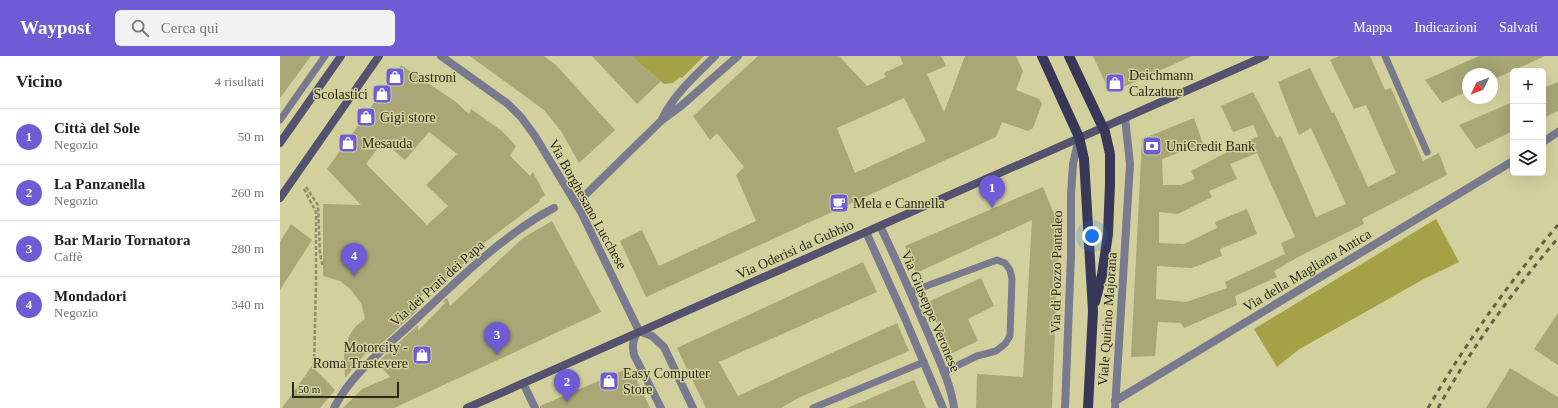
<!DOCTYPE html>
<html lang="it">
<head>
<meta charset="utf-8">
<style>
  body { margin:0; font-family:"Times New Roman",serif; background:#f2f2f2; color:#202124 }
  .controls { position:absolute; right:12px; top:12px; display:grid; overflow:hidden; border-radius:6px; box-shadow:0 4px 16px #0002 }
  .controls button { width:36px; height:36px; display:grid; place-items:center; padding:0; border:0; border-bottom:1px solid #e0e0e0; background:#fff; color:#202124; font:20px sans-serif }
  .compass { position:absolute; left:1182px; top:12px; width:36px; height:36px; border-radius:50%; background:#fff; box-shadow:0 4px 16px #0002; rotate:227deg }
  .scale { position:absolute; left:12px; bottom:10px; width:107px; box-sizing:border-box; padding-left:4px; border:2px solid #2b2a16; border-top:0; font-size:11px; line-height:14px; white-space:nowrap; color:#2b2a16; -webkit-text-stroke:3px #d2d19e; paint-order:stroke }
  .you { position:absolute; left:812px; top:180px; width:14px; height:14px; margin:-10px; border:3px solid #fff; border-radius:50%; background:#1a73e8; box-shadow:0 0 0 6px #1a73e833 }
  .badge { display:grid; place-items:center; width:26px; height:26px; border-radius:50%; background:#6f5bd5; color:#fff; font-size:13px; font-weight:700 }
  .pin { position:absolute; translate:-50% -33px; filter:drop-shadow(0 1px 2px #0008) }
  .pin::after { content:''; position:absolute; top:21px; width:14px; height:12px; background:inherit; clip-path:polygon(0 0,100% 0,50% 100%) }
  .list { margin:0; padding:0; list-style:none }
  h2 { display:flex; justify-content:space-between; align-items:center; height:52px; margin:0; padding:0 16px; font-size:17px }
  h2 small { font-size:13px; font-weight:400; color:#757577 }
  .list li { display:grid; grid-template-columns:26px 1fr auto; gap:12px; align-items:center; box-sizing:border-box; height:56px; padding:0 16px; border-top:1px solid #e0e0e0 }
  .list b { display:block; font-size:15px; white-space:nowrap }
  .list p { margin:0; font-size:13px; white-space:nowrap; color:#757577 }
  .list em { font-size:13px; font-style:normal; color:#757577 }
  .icon { flex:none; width:22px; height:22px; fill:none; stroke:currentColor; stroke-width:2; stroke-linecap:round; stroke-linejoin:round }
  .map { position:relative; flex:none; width:1278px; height:352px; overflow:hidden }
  header { display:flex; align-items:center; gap:24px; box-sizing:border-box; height:56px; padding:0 20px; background:#6f5bd5; color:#fff }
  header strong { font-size:19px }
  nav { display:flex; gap:22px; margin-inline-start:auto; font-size:14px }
  .search { width:280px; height:36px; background:#f2f2f2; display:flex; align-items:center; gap:10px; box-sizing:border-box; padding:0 14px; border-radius:6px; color:#757577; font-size:15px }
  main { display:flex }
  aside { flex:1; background:#fff }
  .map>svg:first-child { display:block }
  .green { fill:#a5a147 }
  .building { fill:#a8a775; fill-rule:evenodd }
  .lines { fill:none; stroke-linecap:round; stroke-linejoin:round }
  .path { stroke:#908f69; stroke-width:2.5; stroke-dasharray:4 2; stroke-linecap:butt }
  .service { stroke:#7a7a8e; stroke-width:7 }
  .pedestrian { stroke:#7a7a8e; stroke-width:8 }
  .minor { stroke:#7a7a8e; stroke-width:8 }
  .tertiary { stroke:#7a7a8e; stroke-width:8 }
  .secondary { stroke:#54526f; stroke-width:8 }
  .primary { stroke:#393758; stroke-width:10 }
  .rail { stroke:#636244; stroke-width:3; stroke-dasharray:5 5; stroke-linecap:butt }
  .labels { text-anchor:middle; stroke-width:3; stroke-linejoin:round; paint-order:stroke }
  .poi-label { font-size:14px; fill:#2b2a16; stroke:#d2d19e; text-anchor:start }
  .street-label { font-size:14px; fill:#2b2a16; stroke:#d2d19e }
</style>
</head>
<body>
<header>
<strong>Waypost</strong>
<div class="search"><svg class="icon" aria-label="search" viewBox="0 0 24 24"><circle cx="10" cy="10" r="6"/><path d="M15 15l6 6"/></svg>Cerca qui</div>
<nav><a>Mappa</a><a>Indicazioni</a><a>Salvati</a></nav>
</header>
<main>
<aside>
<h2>Vicino<small>4 risultati</small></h2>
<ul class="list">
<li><span class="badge">1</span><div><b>Città del Sole</b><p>Negozio</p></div><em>50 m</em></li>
<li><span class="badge">2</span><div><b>La Panzanella</b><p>Negozio</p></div><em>260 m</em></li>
<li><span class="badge">3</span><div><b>Bar Mario Tornatora</b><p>Caffè</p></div><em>280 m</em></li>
<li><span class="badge">4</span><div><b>Mondadori</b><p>Negozio</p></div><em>340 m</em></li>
</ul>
</aside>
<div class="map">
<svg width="1278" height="352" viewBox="0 0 1278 352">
  <rect width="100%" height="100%" fill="#d2d19e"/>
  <path class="green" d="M351,0H424L402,22L400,21L393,27L384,28Z
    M1156,163L1179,206L1142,224L1018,294L997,311L974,273Z"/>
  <path class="building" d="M0,0H31L0,42Z
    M190,0H264L276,9L335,74L299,107L281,75L264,54Z
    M312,0H351L381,25L357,48Z
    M478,0H559L587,30L606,21L604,17L623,8L620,0H661L666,10L647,18L664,56L685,0H736L743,15L736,34L759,43L762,48L753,72L748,75L722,66L716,81L366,241L340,185L362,174L379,210L476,165L456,119L464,111L437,77L430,84L413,60ZM624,42L646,85L575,117L557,72Z
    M813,0H912L830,37Z
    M1059,0H1090L1105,34L1111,32L1143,105L1159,97L1167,119L1082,163L1084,168L1020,200L994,215L997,221L955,240L957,249L904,272L901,267L878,266L875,300L851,301L862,83L914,62L923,88L882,103L883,129H901L915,123L911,115L978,80L973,69L953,76L941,50L973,36L997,82L1001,80L1036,161L1066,148L1031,72L1019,79L998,26L1030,12L1052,57L1054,56L1088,131L1116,117L1086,49L1074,53L1050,4ZM977,97L1015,181L1001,187L1005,198L945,226L947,232L906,246L876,243L877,210L912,212L942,200L940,193L977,178L967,153L935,166L937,172L904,188L879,187V156L898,158L932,141L929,135L957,123L950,108Z
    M1199,0H1265L1212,24V18H1188V35L1162,47L1145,24Z
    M121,9L176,46L189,58L191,53L222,75L236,90L230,100L250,120L253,116L265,139L259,144L260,145L191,197L193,200L160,228L162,231L155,237L150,232L136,245L137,255L92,296L89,293L65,322L64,299L69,280L76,270L85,263L81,247L70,233L60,225L43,220V148L81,149L47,113ZM149,76L177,98L146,129L168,150L147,169L86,108L103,85L125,104Z
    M1278,26V55L1263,62V32Z
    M1233,46V75L1196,93L1179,69Z
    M763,131L779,170L772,352H696L697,318L743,321L752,164L636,217L625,190Z
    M272,165L321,256L114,352H63L82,333L110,321L102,312L106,308L101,303L138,269V275L165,247L163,245L167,242L170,250L243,182Z
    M11,168L32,184L0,234V186Z
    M583,206L597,236L439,306L458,340L617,267L629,295L518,342L501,352H426L397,292Z
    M701,222L714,250L688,263L698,285L670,298L648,246Z
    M1278,257V309L1254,293Z
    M32,310L55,334L40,352H2Z
    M351,311L370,352H260V350Z
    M1230,312L1278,341V352H1206Z
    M634,324L646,352H567Z"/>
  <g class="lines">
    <path class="path" d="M26,131L38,149L40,198L43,211
      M24,133L36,156V229L34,310"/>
    <path class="service" d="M1105,0L1147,96
      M0,64L45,0
      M630,236L717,204L725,207L730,214L732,223L730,280L725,288L716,295L697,300L664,316
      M533,352L644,306"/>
    <path class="pedestrian" d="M263,158L274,152"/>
    <path class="minor" d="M161,0L228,48L241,61L255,80L301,156L359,275
      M382,63C395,37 415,20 435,0
      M1263,86L1278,76
      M296,148L382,64L401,50L458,0
      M586,176L624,260L663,352
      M359,275L372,280L384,291L413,352
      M359,275C352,282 352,290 354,299L381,352
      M243,327L255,352
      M835,345L1233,105
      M54,352C71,318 104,293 132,267C173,229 214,187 263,158"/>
    <path class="tertiary" d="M600,170C618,207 634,245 650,282C659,305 671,328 674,352
      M785,352L791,199V138L793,108L799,82
      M835,352L850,108L845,62"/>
    <path class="secondary" d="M0,87L61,0
      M0,142L99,0
      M187,352L985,0"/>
    <path class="primary" d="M762,0L799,81L804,103L813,255L808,352
      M789,0L825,76L830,98V128L828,178L822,219L815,246"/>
    <path class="rail" d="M1148,352C1186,287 1229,226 1278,169
      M1158,352C1192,291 1233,235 1278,182"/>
  </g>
  <defs>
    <symbol id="shop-square" viewBox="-11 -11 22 22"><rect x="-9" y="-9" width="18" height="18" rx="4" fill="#6f5bd5" stroke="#d2d19e"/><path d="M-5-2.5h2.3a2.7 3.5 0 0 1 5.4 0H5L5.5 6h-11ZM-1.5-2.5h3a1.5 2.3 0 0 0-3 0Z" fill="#fff"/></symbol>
    <symbol id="bank-square" viewBox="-11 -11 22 22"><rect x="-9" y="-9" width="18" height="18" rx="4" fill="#6f5bd5" stroke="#d2d19e"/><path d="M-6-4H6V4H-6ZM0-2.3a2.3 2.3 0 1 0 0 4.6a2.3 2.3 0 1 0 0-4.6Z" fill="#fff"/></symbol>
    <symbol id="cafe-square" viewBox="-11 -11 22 22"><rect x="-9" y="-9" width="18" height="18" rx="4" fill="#6f5bd5" stroke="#d2d19e"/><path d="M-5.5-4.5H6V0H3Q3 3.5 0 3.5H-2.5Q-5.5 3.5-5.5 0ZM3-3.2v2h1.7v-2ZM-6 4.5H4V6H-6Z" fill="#fff"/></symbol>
  </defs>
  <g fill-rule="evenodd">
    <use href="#shop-square" x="104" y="10" width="22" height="22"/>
    <use href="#shop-square" x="824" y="16" width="22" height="22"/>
    <use href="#shop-square" x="91" y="27" width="22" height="22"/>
    <use href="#shop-square" x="75" y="50" width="22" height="22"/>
    <use href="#shop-square" x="57" y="76" width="22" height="22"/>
    <use href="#bank-square" x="861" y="79" width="22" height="22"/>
    <use href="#cafe-square" x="548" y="136" width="22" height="22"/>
    <use href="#shop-square" x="131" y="288" width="22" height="22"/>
    <use href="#shop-square" x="318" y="314" width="22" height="22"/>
  </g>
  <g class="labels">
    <g class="poi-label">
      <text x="849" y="24">Deichmann<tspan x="849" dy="16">Calzature</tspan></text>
      <text x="129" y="26">Castroni</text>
      <text x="88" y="43" text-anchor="end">Scolastici</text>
      <text x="100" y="66">Gigi store</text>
      <text x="82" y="92">Mesauda</text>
      <text x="886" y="95">UniCredit Bank</text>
      <text x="573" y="152">Mela e Cannella</text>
      <text x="128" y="296" text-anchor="end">Motorcity -<tspan x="128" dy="16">Roma Trastevere</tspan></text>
      <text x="343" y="322">Easy Computer<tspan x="343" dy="16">Store</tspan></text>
    </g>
    <g class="street-label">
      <text transform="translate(308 148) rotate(61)" y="5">Via Borghesano Lucchese</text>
      <text transform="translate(515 193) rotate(-24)" y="5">Via Oderisi da Gubbio</text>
      <text transform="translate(1027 214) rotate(-31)" y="5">Via della Magliana Antica</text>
      <text transform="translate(776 216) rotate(-89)" y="5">Via di Pozzo Pantaleo</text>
      <text transform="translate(157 227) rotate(-42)" y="5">Via dei Prati dei Papa</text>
      <text transform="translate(651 255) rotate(67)" y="5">Via Giuseppe Veronese</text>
      <text transform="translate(827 263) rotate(-86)" y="5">Viale Quirino Majorana</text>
    </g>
  </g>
</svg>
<div class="controls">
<button>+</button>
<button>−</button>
<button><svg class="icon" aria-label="layers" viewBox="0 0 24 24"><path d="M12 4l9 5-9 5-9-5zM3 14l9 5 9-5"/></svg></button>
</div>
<svg class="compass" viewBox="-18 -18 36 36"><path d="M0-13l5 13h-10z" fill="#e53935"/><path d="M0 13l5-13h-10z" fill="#757577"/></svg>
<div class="scale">50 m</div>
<div class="you"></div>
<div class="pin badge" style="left:712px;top:152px">1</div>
<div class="pin badge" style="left:287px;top:346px">2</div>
<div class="pin badge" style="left:217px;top:299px">3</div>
<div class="pin badge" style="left:74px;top:220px">4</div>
</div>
</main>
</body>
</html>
